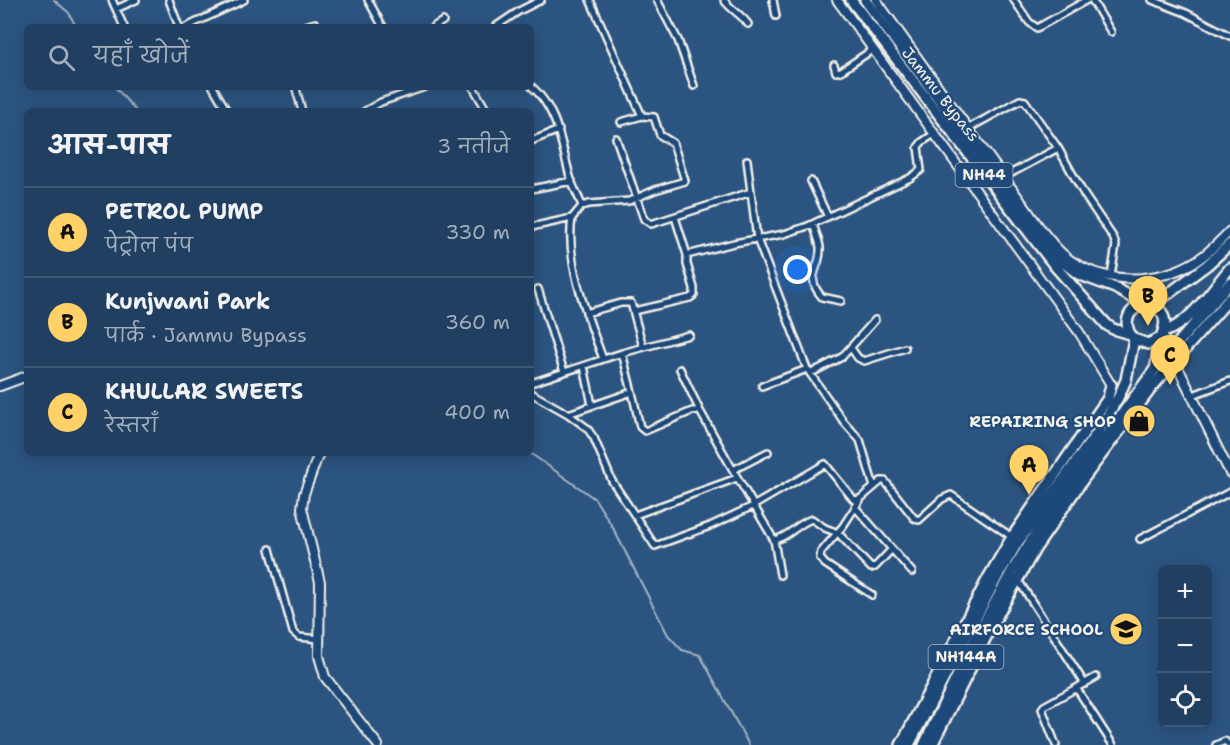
<!DOCTYPE html>
<html lang="hi">
<head>
<meta charset="utf-8">
<style>
  body { margin:0; font-family:"Shantell Sans","Playpen Sans Deva",sans-serif; background:#2d4a6a; color:#f1f3f6 }
  .controls { position:absolute; right:18px; bottom:18px; display:grid; overflow:hidden; border-radius:9px; box-shadow:0 3px 15px #0003 }
  .controls button { width:54px; height:54px; display:grid; place-items:center; padding:0; border:0; border-bottom:2px solid #3e5876; background:#213f61; color:#f1f3f6; font:30px sans-serif }
  .you { position:absolute; left:798px; top:270px; width:21px; height:21px; margin:-15px; border:4px solid #fff; border-radius:50%; background:#1a73e8; box-shadow:0 0 0 9px #1a73e833 }
  .badge { display:grid; place-items:center; width:39px; height:39px; border-radius:50%; background:#ffd166; color:#111; font-size:20px; font-weight:700 }
  .pin { position:absolute; translate:-50% -50px; filter:drop-shadow(0 2px 3px #0008) }
  .pin::after { content:''; position:absolute; top:32px; width:21px; height:18px; background:inherit; clip-path:polygon(0 0,100% 0,50% 100%) }
  .list { margin:0; padding:0; list-style:none }
  h2 { display:flex; justify-content:space-between; align-items:center; height:78px; margin:0; padding:0 24px; font-size:26px }
  h2 small { font-size:20px; font-weight:400; color:#a2afbd }
  .list li { display:grid; grid-template-columns:39px 1fr auto; gap:18px; align-items:center; box-sizing:border-box; height:90px; padding:0 24px; border-top:2px solid #3e5876 }
  .list b { display:block; font-size:22px; white-space:nowrap }
  .list p { margin:0; font-size:20px; white-space:nowrap; color:#a2afbd }
  .list em { font-size:20px; font-style:normal; color:#a2afbd }
  .icon { flex:none; width:33px; height:33px; fill:none; stroke:currentColor; stroke-width:2; stroke-linecap:round; stroke-linejoin:round }
  .map { position:relative; flex:none; width:1230px; height:745px; overflow:hidden }
  .search { position:absolute; background:#213f61; box-shadow:0 3px 15px #0003; left:24px; top:24px; width:510px; height:66px; display:flex; align-items:center; gap:15px; box-sizing:border-box; padding:0 21px; border-radius:9px; color:#a2afbd; font-size:22px }
  .panel { position:absolute; background:#213f61; box-shadow:0 3px 15px #0003; left:24px; top:108px; width:510px; height:348px; border-radius:9px }
  .map>svg:first-child { display:block }
  .lines { fill:none; stroke-linecap:round; stroke-linejoin:round }
  .stream { stroke:#a7b4c0; stroke-width:2 }
  .street-casing { stroke:#f4f1e8; stroke-width:10 }
  .secondary-casing { stroke:#f4f1e8; stroke-width:12 }
  .highway-casing { stroke:#f4f1e8; stroke-width:14 }
  .street { stroke:#1f4a7a; stroke-width:5 }
  .secondary { stroke:#1f4a7a; stroke-width:8 }
  .highway { stroke:#1f4a7a; stroke-width:9 }
  .labels { text-anchor:middle; stroke-width:4.5; stroke-linejoin:round; paint-order:stroke }
  .shield { fill:#1f4a7a; stroke:#b4bfc7; stroke-width:1.5 }
  .shield-label { font-size:15px; font-weight:bold; fill:#f4f1e8 }
  .street-label { font-size:16px; fill:#f4f1e8; stroke:#1f4a7a }
  .poi-label { font-size:16px; font-weight:bold; fill:#f4f1e8; stroke:#1f4a7a; text-anchor:end }
</style>
</head>
<body>
<div class="map">
<svg width="1230" height="745" viewBox="0 0 1230 745">
  <rect width="100%" height="100%" fill="#2c5481"/>
  <filter id="ink" filterUnits="userSpaceOnUse"><feTurbulence type="fractalNoise" baseFrequency=".0167" numOctaves="2"/><feDisplacementMap in="SourceGraphic" scale="12" xChannelSelector="R" yChannelSelector="G"/><feConvolveMatrix kernelMatrix="1 2 1 2 8 2 1 2 1" color-interpolation-filters="sRGB"/></filter>
  <g filter="url(#ink)">
    <g class="lines">
      <path class="stream" d="M54,0L69,13L76,27
        M115,87L136,111
        M530,453L595,499L612,526L668,635L682,650L700,655L749,745"/>
      <defs>
        <path id="street" d="M112,0L124,27
          M169,0L179,27
          M368,0L383,27
          M590,0L642,116
          M657,0L678,40L694,86
          M724,0C731,10 741,14 748,24
          M773,0L776,16
          M1014,0L1029,22L1037,28L1087,0
          M1092,0L1111,32
          M1152,0L1186,13L1230,36
          M116,9L136,0
          M186,27L244,0
          M302,27L315,23L318,27
          M433,27L443,21
          M495,27L519,11L541,0
          M834,65L836,72L841,71L872,50
          M531,86C559,110 561,146 571,180C574,189 579,197 582,206
          M213,87L227,111
          M473,87L487,111
          M296,89L302,111
          M365,111L381,102L425,87
          M969,128L1020,100L1025,101L1058,148L1085,196L1113,237L1116,245L1111,276
          M616,138L644,219L651,224L751,192L747,160
          M531,141L559,130
          M1004,177L1058,148
          M811,181L828,217
          M531,189L572,181
          M751,192L757,239L807,369L811,372L815,371L842,357L875,320
          M572,218C565,262 588,318 603,359
          M813,224C815,231 819,240 820,247C822,268 803,276 822,297L841,301
          M531,227L572,218L582,206L589,204L629,201L655,190L685,181L673,143L660,135L654,117L642,116L621,122
          M687,255L734,243L784,234L808,226L910,178L921,170L918,147L922,142L934,134
          M538,289L564,372
          M634,311L690,298L694,295V288L687,264V255L675,217
          M586,313L621,303H631L643,347
          M851,348L858,358L864,361L905,348
          M622,353L689,335
          M584,366L592,405
          M680,369L700,411
          M809,372L844,422L860,440L874,487
          M531,383L622,353L632,392L568,414
          M762,386L807,369
          M632,392L640,427L645,431L692,411H700L733,470L768,452
          M531,393L568,414L587,428L594,438L612,481L655,546L710,526L753,506L825,464L854,500L860,499L881,481H885L914,518L919,520L942,499L951,495L1012,537
          M1193,395L1230,381
          M733,470L774,540C788,538 798,523 812,519L825,528L838,533L871,568L875,567L892,549
          M860,500L843,526L821,552L820,558L825,564L872,595
          M855,507L912,572
          M635,515L737,478
          M1140,539L1230,492
          M774,540L780,575
          M270,549L293,632L299,637L320,639
          M1018,580L1085,684
          M1077,689L1113,745
          M1056,745L1042,709L1044,706L1096,677
          M1216,745L1225,741L1229,745"/>
        <path id="secondary" d="M837,0L1079,332L1111,385
          M876,0C922,64 968,129 1015,193C1029,212 1051,247 1070,260C1107,285 1158,284 1196,261C1209,253 1219,242 1230,231
          M1162,335L1230,473
          M0,386L27,376
          M319,453L304,494L302,508L320,582L319,656L325,677L378,745"/>
        <path id="highway" d="M851,0L1054,265L1107,325L1113,329L1130,334
          M865,0L1042,238L1060,260L1078,274L1115,288L1145,305
          M1152,306L1207,265L1230,244
          M1164,332C1192,322 1211,290 1230,268
          M1157,367L1230,283
          M901,745L988,578L1012,537L1108,398L1111,385
          M909,745L999,574L1018,542L1099,430L1118,398L1126,380L1134,339
          M924,745L974,641L1012,571L1042,523L1155,369C1158,359 1158,350 1160,341C1161,333 1167,328 1164,318C1156,290 1110,311 1134,339L1148,344L1160,338
          M932,745L992,625L1035,549L1084,478L1153,386L1230,298"/>
      </defs>
      <use href="#street" class="street-casing"/>
      <use href="#secondary" class="secondary-casing"/>
      <use href="#highway" class="highway-casing"/>
      <use href="#street" class="street"/>
      <use href="#secondary" class="secondary"/>
      <use href="#highway" class="highway"/>
    </g>
  </g>
  <defs>
    <symbol id="shop-disc" viewBox="-11 -11 22 22"><circle r="9.5" fill="#ffd166" stroke="#1f4a7a"/><path d="M-5-2.5h2.3a2.7 3.5 0 0 1 5.4 0H5L5.5 6h-11ZM-1.5-2.5h3a1.5 2.3 0 0 0-3 0Z" fill="#111"/></symbol>
    <symbol id="school-disc" viewBox="-11 -11 22 22"><circle r="9.5" fill="#ffd166" stroke="#1f4a7a"/><path d="M0-5L7-2L0 1L-7-2ZM-4 1L0 2.5L4 1V4Q0 6-4 4Z" fill="#111"/></symbol>
  </defs>
  <g fill-rule="evenodd">
    <use href="#shop-disc" x="1120" y="402" width="38" height="38"/>
    <use href="#school-disc" x="1107" y="610" width="38" height="38"/>
  </g>
  <g class="labels">
    <g class="shield">
      <rect x="955.5" y="163" width="57" height="24" rx="4.5"/>
      <rect x="928.5" y="645" width="75" height="24" rx="4.5"/>
    </g>
    <g class="shield-label">
      <text x="984" y="180">NH44</text>
      <text x="966" y="662">NH144A</text>
    </g>
    <g class="street-label">
      <text transform="translate(941 94) rotate(52)" y="6">Jammu Bypass</text>
    </g>
    <g class="poi-label">
      <text x="1116" y="427">REPAIRING SHOP</text>
      <text x="1103" y="635">AIRFORCE SCHOOL</text>
    </g>
  </g>
</svg>
<div class="controls">
<button>+</button>
<button>−</button>
<button><svg class="icon" aria-label="locate" viewBox="0 0 24 24"><circle cx="12" cy="12" r="6"/><path d="M12 2v4M12 18v4M2 12h4M18 12h4"/></svg></button>
</div>
<div class="you"></div>
<div class="pin badge" style="left:1029px;top:495px">A</div>
<div class="pin badge" style="left:1148px;top:326px">B</div>
<div class="pin badge" style="left:1170px;top:385px">C</div>
<div class="search"><svg class="icon" aria-label="search" viewBox="0 0 24 24"><circle cx="10" cy="10" r="6"/><path d="M15 15l6 6"/></svg>यहाँ खोजें</div>
<section class="panel">
<h2>आस-पास<small>3 नतीजे</small></h2>
<ul class="list">
<li><span class="badge">A</span><div><b>PETROL PUMP</b><p>पेट्रोल पंप</p></div><em>330 m</em></li>
<li><span class="badge">B</span><div><b>Kunjwani Park</b><p>पार्क · Jammu Bypass</p></div><em>360 m</em></li>
<li><span class="badge">C</span><div><b>KHULLAR SWEETS</b><p>रेस्तराँ</p></div><em>400 m</em></li>
</ul>
</section>
</div>
</body>
</html>
